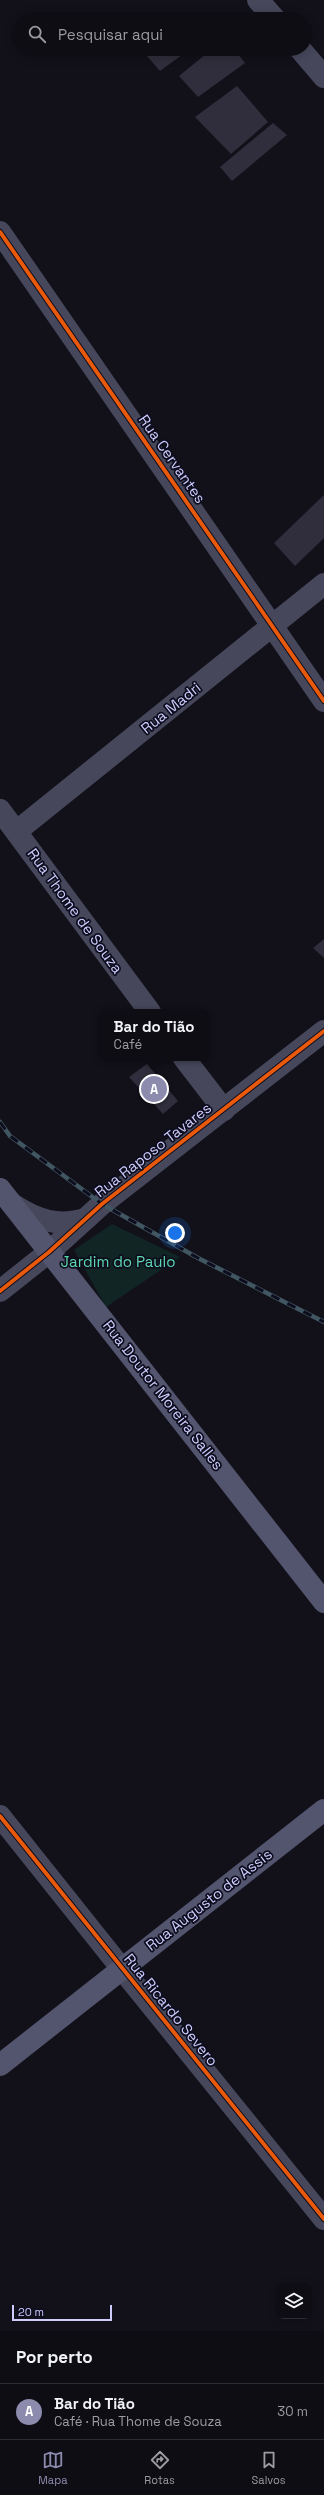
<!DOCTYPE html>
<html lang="pt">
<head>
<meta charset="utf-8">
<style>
  body { margin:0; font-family:"Space Grotesk",sans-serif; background:#17161d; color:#f1f3f6 }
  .controls { position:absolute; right:12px; bottom:12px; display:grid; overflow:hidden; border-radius:8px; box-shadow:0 2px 10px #0003 }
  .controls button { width:36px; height:36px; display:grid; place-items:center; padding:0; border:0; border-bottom:1px solid #2e2d34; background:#0e0d14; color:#f1f3f6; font:20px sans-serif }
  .scale { position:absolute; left:12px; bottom:10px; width:100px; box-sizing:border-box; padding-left:4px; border:2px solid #ceccfd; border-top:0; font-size:11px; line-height:14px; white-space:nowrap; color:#ceccfd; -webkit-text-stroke:3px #0e0d1e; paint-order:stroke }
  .you { position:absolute; left:175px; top:1233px; width:14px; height:14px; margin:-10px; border:3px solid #fff; border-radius:50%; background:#1a73e8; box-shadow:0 0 0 6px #1a73e833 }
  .badge { display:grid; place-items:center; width:26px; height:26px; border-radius:50%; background:#8c8bae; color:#fff; font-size:13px; font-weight:700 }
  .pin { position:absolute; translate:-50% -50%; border:2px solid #fff; box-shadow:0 1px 4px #0006 }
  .popup { position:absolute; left:99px; top:1009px; width:110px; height:52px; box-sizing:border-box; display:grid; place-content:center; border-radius:8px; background:#0e0d14; filter:drop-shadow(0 1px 3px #0005); font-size:13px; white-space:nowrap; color:#9b9ca0 }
  .popup b { font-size:15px; color:#f1f3f6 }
  .popup::after { content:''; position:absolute; left:50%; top:100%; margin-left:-8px; border:8px solid transparent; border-top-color:#0e0d14 }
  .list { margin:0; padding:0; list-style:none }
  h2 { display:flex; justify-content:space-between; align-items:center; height:52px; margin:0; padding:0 16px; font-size:17px }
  h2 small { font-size:13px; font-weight:400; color:#9b9ca0 }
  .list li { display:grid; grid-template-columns:26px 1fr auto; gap:12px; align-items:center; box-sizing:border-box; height:56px; padding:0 16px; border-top:1px solid #2e2d34 }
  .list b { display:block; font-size:15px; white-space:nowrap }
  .list p { margin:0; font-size:13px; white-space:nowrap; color:#9b9ca0 }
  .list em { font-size:13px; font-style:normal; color:#9b9ca0 }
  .icon { flex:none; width:22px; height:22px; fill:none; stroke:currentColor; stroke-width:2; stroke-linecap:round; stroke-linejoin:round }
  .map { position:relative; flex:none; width:324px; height:2331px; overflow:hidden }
  .search { position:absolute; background:#0e0d14; box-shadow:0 2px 10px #0003; left:12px; right:12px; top:12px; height:44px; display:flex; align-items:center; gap:10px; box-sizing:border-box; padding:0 14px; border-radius:22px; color:#9b9ca0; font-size:15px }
  .sheet { height:108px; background:#0e0d14 }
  nav { display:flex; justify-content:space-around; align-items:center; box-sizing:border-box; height:56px; border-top:1px solid #2e2d34; background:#0e0d14; font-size:11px; color:#9b9ca0 }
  nav a { display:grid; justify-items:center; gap:2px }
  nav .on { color:#8c8bae }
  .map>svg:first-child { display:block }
  .green { fill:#102524 }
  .building { fill:#302e3c }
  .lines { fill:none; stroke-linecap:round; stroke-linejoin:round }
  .minor { stroke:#46475b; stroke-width:22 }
  .tertiary { stroke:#46475b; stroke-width:22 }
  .secondary { stroke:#53546d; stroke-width:22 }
  .rail-casing { stroke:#405661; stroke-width:4.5 }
  .rail { stroke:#0e0d1e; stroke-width:3; stroke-dasharray:9; stroke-linecap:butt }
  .cycleway-casing { stroke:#0e0d1e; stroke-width:6 }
  .cycleway { stroke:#e8590c; stroke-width:4 }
  .labels { text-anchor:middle; stroke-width:3.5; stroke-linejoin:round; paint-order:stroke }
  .street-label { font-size:15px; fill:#ceccfd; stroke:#0e0d1e }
  .park-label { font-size:15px; fill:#5dd8ae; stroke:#0e0d1e }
</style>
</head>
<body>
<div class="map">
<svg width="324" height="2331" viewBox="0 0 324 2331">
  <rect width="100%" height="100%" fill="#12111a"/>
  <path class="green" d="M112,1224L180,1257L106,1307L74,1250Z"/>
  <path class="building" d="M187,12L193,19H178Z
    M141,49H190L160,71Z
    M212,49H234L245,63L198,97L179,76Z
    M237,86L268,122L231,154L195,117Z
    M273,123L287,135L232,181L220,167Z
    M324,495V538L295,566L274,543Z
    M324,939V958L313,948Z
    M147,1064L178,1101L163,1114L129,1077Z"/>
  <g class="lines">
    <path class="minor" d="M258,0L275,19
      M300,49L324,77
      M0,232L324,701
      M0,810L150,1012
      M17,831L324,584
      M184,1058L224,1110
      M0,1291L49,1252
      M0,1816L122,1969"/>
    <path class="tertiary" d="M12,1204C36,1220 59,1228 87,1218
      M49,1252L102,1204L324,1031
      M122,1969L324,2219"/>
    <path class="secondary" d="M0,1189L324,1602
      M0,2065L324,1810"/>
    <defs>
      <path id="rail" d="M0,1122L10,1136L102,1204L198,1258L324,1322"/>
    </defs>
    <use href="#rail" class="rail-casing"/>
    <use href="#rail" class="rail"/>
    <defs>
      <path id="cycleway" d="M0,232L324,701
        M0,1291L49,1252L102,1204L324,1031
        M0,1816L324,2219"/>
    </defs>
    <use href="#cycleway" class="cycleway-casing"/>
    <use href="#cycleway" class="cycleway"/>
  </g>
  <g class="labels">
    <g class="street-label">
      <text transform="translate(172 459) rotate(55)" y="5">Rua Cervantes</text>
      <text transform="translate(171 708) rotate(-39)" y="5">Rua Madri</text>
      <text transform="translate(75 911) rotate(54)" y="5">Rua Thome de Souza</text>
      <text transform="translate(153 1150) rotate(-38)" y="5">Rua Raposo Tavares</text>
      <text transform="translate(163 1395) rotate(52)" y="5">Rua Doutor Moreira Salles</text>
      <text transform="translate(209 1900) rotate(-38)" y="5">Rua Augusto de Assis</text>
      <text transform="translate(171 2010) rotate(51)" y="5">Rua Ricardo Severo</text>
    </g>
    <g class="park-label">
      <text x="118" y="1267">Jardim do Paulo</text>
    </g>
  </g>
</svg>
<div class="controls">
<button><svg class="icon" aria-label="layers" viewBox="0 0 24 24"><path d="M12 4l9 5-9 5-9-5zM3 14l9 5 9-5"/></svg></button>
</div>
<div class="scale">20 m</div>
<div class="you"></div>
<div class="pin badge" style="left:154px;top:1089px">A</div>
<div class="popup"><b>Bar do Tião</b>Café</div>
<div class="search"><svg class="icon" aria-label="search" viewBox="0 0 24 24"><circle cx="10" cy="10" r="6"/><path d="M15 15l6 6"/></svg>Pesquisar aqui</div>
</div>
<section class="sheet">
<h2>Por perto<small></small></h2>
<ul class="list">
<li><span class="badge">A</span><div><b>Bar do Tião</b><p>Café · Rua Thome de Souza</p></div><em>30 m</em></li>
</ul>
</section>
<nav>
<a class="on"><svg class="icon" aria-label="map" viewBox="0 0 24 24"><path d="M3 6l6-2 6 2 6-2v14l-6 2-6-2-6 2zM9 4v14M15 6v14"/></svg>Mapa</a>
<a><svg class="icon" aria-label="directions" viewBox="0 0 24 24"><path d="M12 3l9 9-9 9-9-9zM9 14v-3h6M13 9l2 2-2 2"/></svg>Rotas</a>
<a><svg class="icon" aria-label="saved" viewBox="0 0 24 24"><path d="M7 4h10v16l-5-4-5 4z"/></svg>Salvos</a>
</nav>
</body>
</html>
